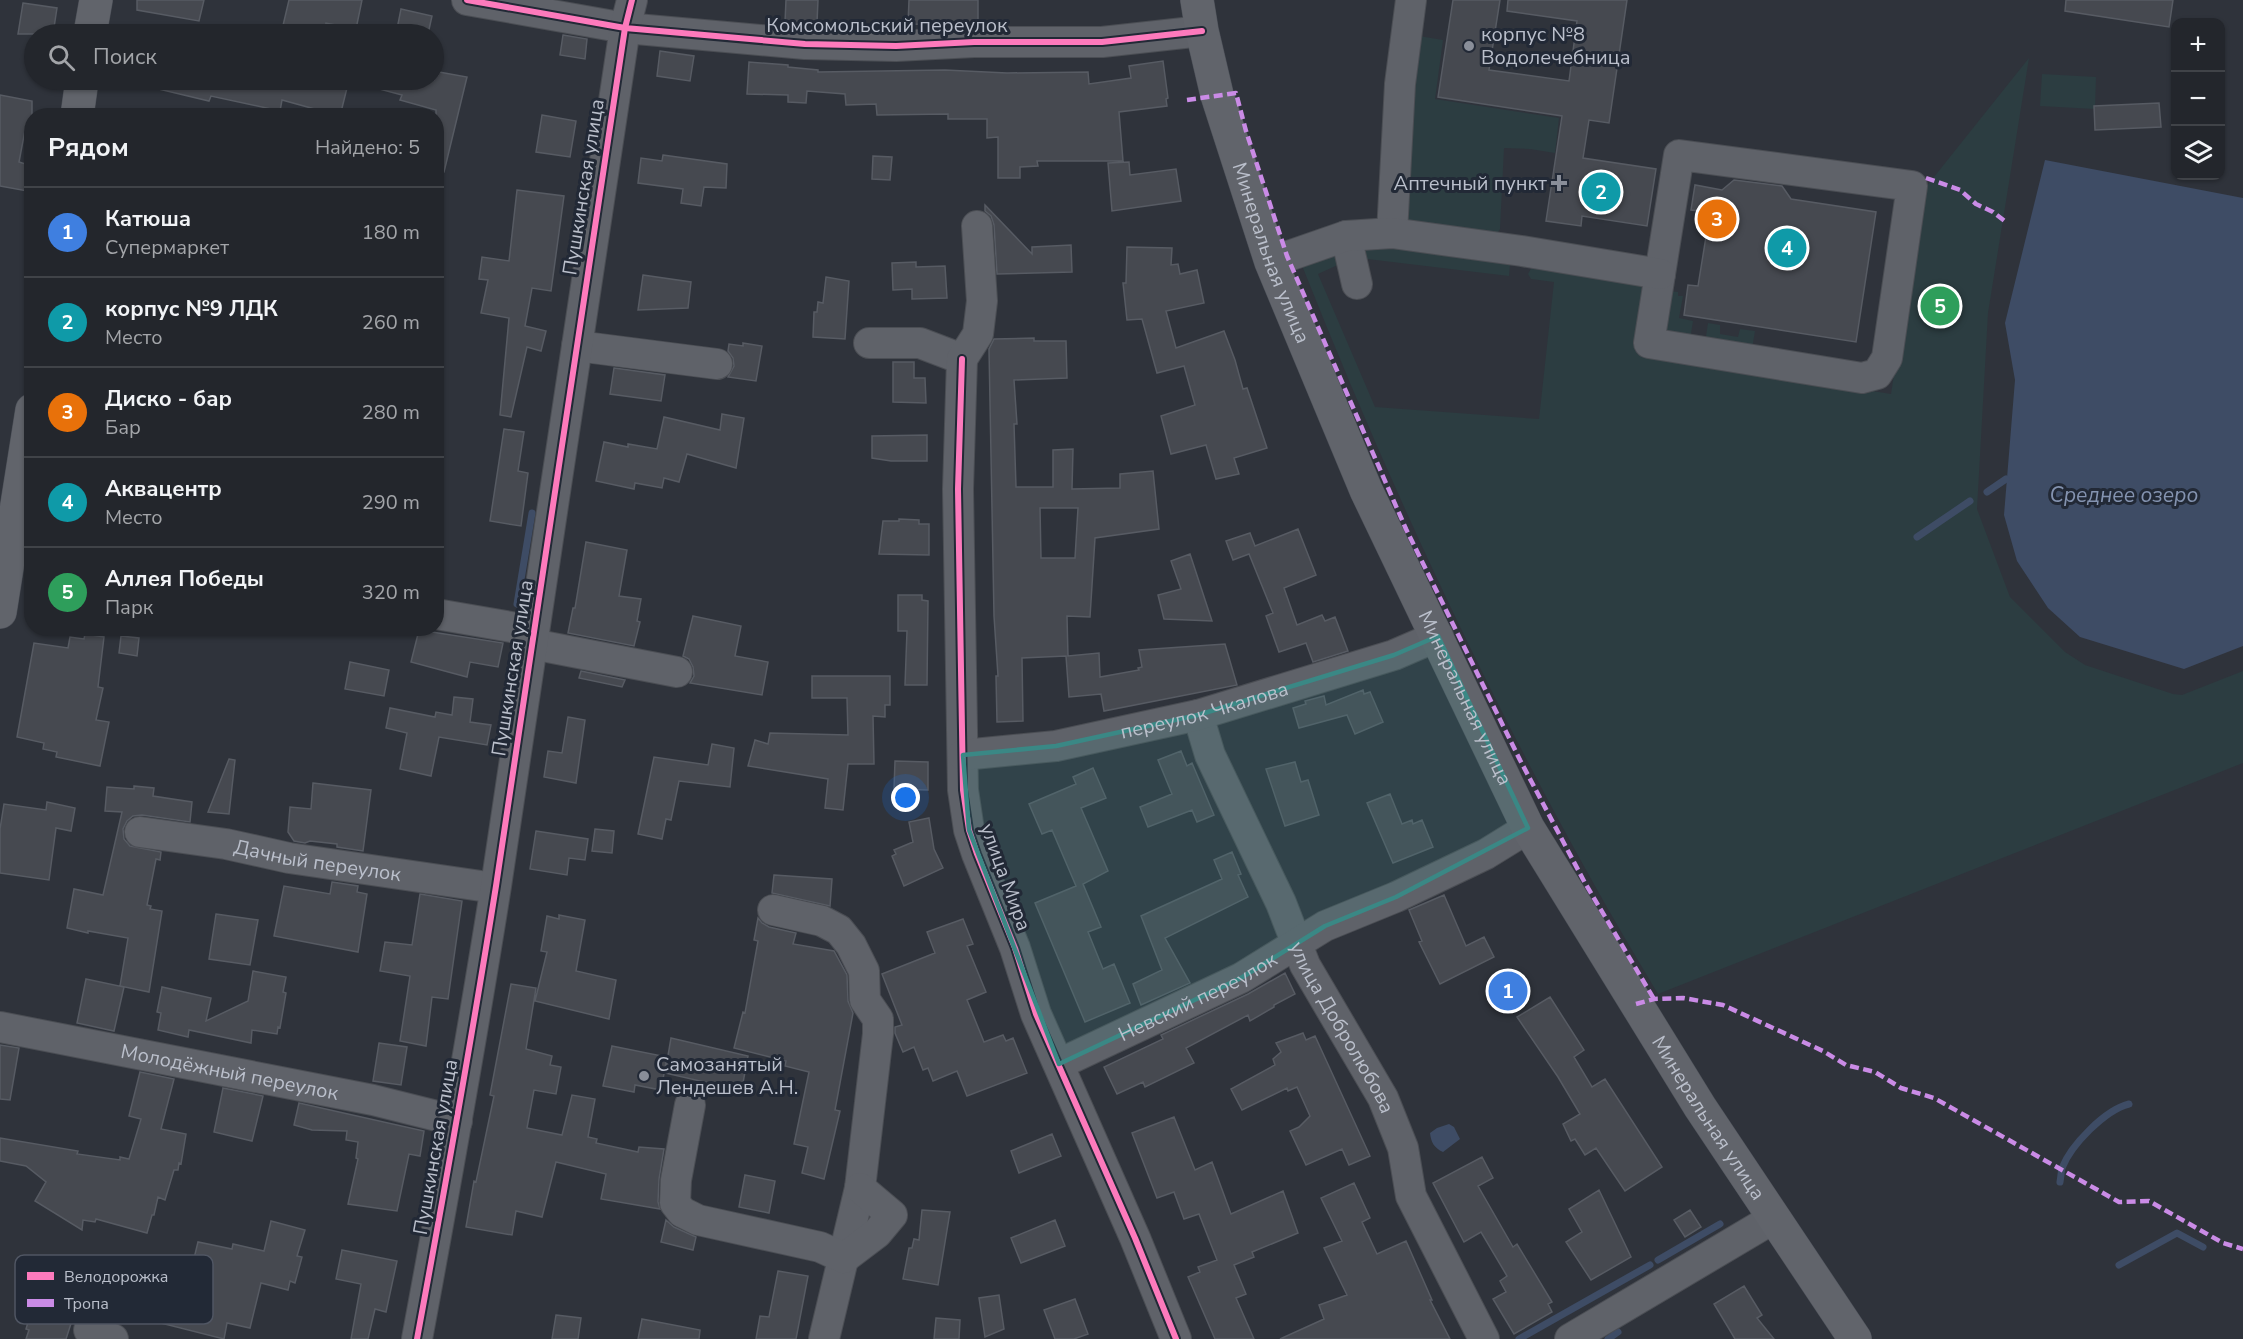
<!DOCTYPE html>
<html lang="ru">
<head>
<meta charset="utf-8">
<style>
  body { margin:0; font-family:"Nunito Sans",sans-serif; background:#2f3238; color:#f1f3f6 }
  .controls { position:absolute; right:18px; top:18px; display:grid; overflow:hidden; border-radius:12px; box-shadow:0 2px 4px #0004 }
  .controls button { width:54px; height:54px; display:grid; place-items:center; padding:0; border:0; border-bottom:2px solid #404348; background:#23262c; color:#f1f3f6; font:30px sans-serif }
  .you { position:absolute; left:906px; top:798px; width:21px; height:21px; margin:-15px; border:4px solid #fff; border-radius:50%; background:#1a73e8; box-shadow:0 0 0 9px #1a73e833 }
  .badge { display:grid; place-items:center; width:39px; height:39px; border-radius:50%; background:#b45309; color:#fff; font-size:20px; font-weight:700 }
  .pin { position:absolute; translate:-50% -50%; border:3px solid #fff; box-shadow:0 2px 6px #0006 }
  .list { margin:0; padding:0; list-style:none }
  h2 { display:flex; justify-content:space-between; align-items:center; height:78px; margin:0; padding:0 24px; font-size:26px }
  h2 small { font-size:20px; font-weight:400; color:#a3a5a9 }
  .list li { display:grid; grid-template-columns:39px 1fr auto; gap:18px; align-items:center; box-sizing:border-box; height:90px; padding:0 24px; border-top:2px solid #404348 }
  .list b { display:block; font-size:22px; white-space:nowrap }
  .list p { margin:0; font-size:20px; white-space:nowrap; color:#a3a5a9 }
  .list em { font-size:20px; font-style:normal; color:#a3a5a9 }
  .icon { flex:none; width:33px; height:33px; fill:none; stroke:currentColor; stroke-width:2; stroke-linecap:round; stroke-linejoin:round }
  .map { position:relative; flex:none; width:2243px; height:1339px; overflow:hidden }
  .search { position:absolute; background:#23262c; box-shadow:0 2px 4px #0004; left:24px; top:24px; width:420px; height:66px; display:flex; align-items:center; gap:15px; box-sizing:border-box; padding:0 21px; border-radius:33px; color:#a3a5a9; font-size:22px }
  .panel { position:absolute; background:#23262c; box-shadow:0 2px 4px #0004; left:24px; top:108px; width:420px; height:528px; border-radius:24px }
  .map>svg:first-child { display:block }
  .green { fill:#2c3d41 }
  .water { fill:#3e4c65 }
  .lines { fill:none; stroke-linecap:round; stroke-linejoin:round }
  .stream { stroke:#3e4c65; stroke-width:7 }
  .building { fill:#464950; stroke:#575b63; stroke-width:1.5; fill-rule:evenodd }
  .minor-casing { stroke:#4b4e54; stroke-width:32 }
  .major-casing { stroke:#4c5058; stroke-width:34 }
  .minor { stroke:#5f6269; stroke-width:30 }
  .major { stroke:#61646b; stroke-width:33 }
  .quiet { stroke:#ca8be6; stroke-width:4.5; stroke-dasharray:9 4.5; stroke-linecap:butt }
  .cycleway-casing { stroke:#222936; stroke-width:10 }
  .cycleway { stroke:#fd7abc; stroke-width:6 }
  .marked { fill:#3a8885; fill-opacity:0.2; stroke:#3a8885; stroke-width:4.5; stroke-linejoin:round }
  .poi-dot { fill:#898e99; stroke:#222936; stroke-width:2 }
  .labels { text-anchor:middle; stroke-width:6; stroke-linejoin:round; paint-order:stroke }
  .street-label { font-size:20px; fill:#babfcb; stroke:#222936 }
  .poi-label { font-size:20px; fill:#babfcb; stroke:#222936; text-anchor:start }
  .water-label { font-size:21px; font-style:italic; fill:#8493b0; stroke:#222936 }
  .key { fill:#222936; stroke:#505663; stroke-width:1.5 }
  .key-label { font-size:16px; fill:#babfcb }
</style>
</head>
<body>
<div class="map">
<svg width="2243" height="1339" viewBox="0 0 2243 1339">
  <rect width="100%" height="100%" fill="#2f333b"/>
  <path class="green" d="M1413,35L1443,40L1435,99L1559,118L1555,153L1530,149L1504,148L1500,229L1496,235L1405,224Z
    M2029,58L1988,313L1977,509L2010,597L2065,652L2085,665L2173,694L2182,695L2243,671V763L1658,994C1635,955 1612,917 1590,877C1480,680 1384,473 1301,263L1337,252L1342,263L1318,274L1375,407L1539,419L1554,282L1531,279L1528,274L1533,265L1641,285L1645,298L1637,353L1891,394L1922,192Z
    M2042,74L2096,77L2095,109L2040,106Z
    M1380,245L1510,264L1509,276L1359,258V248Z
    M1668,291L1678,292V296H1683L1679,318L1693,321L1690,340L1668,335L1663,325Z
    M1708,323L1720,325V334L1738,337L1740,329L1755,331L1752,349L1705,343Z"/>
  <path class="water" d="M2045,160L2243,198V646L2184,669L2080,637L2048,608L2017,561L2004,515L2015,380L2005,323Z
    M1449,1124L1454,1127L1460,1139L1443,1152C1434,1148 1431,1142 1430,1133L1437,1128Z"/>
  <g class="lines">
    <path class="stream" d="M1987,492L2006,479
      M1917,537L1970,501
      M517,604L532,513
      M2060,1182C2061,1177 2061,1172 2062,1168C2071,1145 2105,1110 2129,1104
      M1658,1260L1720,1224
      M2119,1265L2177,1233L2203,1247
      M1519,1339L1650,1265
      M1608,1339L1618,1332"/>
  </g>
  <path class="building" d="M137,0H204L199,21L137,10Z
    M289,0H362L356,29L326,23L323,34H281Z
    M786,0H818L817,23L785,22Z
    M909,0H978V25L908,24Z
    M1453,0H1500L1489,70L1569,81L1577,21L1507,11L1508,0H1627L1609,123L1589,120L1583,158L1656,169L1647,226L1582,216L1581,226L1546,221L1562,116L1438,97Z
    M2066,0H2173L2169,27L2065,11Z
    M23,3L57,8L53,34H18Z
    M401,9L432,16L428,34H396Z
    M563,35L587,39L585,59L560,55Z
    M660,51L694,56L690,81L657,76Z
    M1163,61L1168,98L1166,99L1167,106L1119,112L1123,161H1037L1038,166L1020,167V178H998V137L987,138V119H948V114L877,115L876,104L846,105L845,94L807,91L806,103L788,102V95L747,94L749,62L788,65V67L818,70V72L945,70L1007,73L1088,72L1089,84L1131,78L1129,66Z
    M439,72L467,77L444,172L436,171V110L400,100L402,95L368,86V80H434V74L438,75Z
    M150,80H349L340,116L282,100L280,111L211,96L209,101L150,87Z
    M0,95L32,101V126L26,125L19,162L32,166L27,191L0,186Z
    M2159,103L2161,127L2095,130L2094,106Z
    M542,115L576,121L570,157L536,152Z
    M663,155L727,164L726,188L704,187L701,206L681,203L683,189L638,183L641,158L662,161Z
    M873,156L892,157L890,180L872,179Z
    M1129,162L1130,175L1176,169L1181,201L1112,211L1108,163Z
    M1734,180L1782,186L1791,199L1876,212L1856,342L1684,315L1688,285L1698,286L1710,212L1691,210L1695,185L1722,190Z
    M517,190L564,196L551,291L532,288L525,326L546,331L541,351L527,347L511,417L500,415L509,318L481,313L488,280L479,279L482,257L509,261Z
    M985,205L1032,254V247L1071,245L1072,272L997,274L994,225L991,216L985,211Z
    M1127,247L1172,248L1171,265L1178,264L1180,274L1197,270L1204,303L1166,311L1176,348L1224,331L1235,360L1243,389L1247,388L1267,448L1234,458L1239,474L1216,479L1206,445L1171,454L1161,416L1195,405L1184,366L1157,373L1142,319L1127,320L1123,283H1126Z
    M916,262V267L945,266L947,298L912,299V289L893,290L892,263Z
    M643,275L691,282L688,308L638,310Z
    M826,277L849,281L845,339L813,337L814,312H817L818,302L823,303Z
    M1034,338V341H1066L1067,378L1014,380L1017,424H1014L1016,487H1053V450L1073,449L1072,489L1120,488V474L1153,471L1159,529L1095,538L1090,617L1067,616L1068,656L1099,653L1100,677L1139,670L1138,668L1142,667L1139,650L1225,644L1237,685L1104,711L1101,694L1069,697L1066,656L1022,658L1023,721L997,722L996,676H998L994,616L989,349L994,339ZM1040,508H1078L1075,558H1041Z
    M743,343L762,346L756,381L728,377L734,366L733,358L728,351L729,344L743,346Z
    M893,362H914V378H925L926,403L893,402Z
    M614,368L665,375L661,401L610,394Z
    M722,414L744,418L736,468L687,454L679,482L664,478L662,488L635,483L634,489L596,481L604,442L628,447V444L657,449L664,417L720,430Z
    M504,429L524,432L518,471L528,473L521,526L490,521Z
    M927,435V461H891L872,458V436Z
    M899,519L919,520V524H929V555L879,554L883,521H899Z
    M1298,529L1316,575L1284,588L1297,625L1322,615L1325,621L1335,617L1348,651L1313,662L1306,643L1279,652L1266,616L1273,613L1249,554L1233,560L1226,541L1250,533L1255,546Z
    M586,542L627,550L619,596L641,599L637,621L640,622L634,646L568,633L573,608H575Z
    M1190,554L1212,621L1164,619L1158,595L1181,589L1171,561Z
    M898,595H922V600L928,601L927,685H905L907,631H898Z
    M693,616L741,626L735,656L768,662L762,695L690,683L694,676L693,667L689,659L683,656Z
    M419,630L503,643L498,667L470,662L467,677L411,662Z
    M85,634L104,637L98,687L103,688L96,720L109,722L100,766L56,757L57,752L43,749L44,743L17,737L34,643L68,648L70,637L84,639Z
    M121,636L139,638L137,656L119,653Z
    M350,662L389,670L384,696L345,689Z
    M581,671L625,680L622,687L579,678Z
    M812,676H890V705H885V717L873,716L874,764H848L843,810L825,808L828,779L748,766L755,740L768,744L770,733L848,735L847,698H812Z
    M1363,690L1364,694L1370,692L1383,722L1355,734L1347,715L1299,728L1293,708L1306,704L1305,701L1324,696L1326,705Z
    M454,697L473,699L470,722L491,725L487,745L439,737L431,776L400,769L407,733L386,728L390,708L435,717L436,712L452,715Z
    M568,717L585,720L576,783L544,777L548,751L562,753Z
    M712,744L734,748L730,787L679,781L671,820L666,819L662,839L638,834L654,757L708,765Z
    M1181,751L1187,766L1192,763L1214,815L1197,822L1192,810L1148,827L1140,807L1172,794L1158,760Z
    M229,759L235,760L229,814L208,812Z
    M895,761L928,762V790L894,789Z
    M1295,762L1301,782L1308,780L1319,815L1285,826L1266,769Z
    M1093,768L1106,798L1081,808L1108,871L1083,884L1101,927L1088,932L1103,969L1114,964L1130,1003L1085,1022L1035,903L1076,886L1052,830L1042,834L1029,804L1076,784L1073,777Z
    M313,783L371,790L363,851L337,847V844L310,841L305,843L294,841L288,832L290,807L311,809Z
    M134,786L154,788L153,796L192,802L190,822L142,815L133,816L127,821L123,829L124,839L130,846L161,852L160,860L156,859L147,905L151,906L150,909L162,911L149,992L120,986L128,938L88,931V933L67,928L74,889L103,895L122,812L105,811L107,787L134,789Z
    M1390,794L1402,824L1412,820L1413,824L1422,820L1433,847L1393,863L1367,803Z
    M47,802L75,808L71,831L56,828L49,880L0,873V829L4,804L46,810Z
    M929,818L934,849L943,868L904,886L892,856L896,854L894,850L913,842L909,822Z
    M595,829L614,831L612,853L592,851Z
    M536,831L588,839L585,860L569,858L567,875L530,869Z
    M1232,852L1241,874L1238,875L1248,897L1165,938L1190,983L1141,1005L1133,984L1162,970L1141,916L1222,879L1214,860Z
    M774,875L832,879L830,906L772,893Z
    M332,882L358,886L357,892L367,894L358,952L274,936L284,886L330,894Z
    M420,894L462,901L448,999L432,997L426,1046L400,1041L410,976L380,971L385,942L412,945Z
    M1444,895L1466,946L1484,937L1494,957L1440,984L1419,942L1422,941L1409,910Z
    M216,914L258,920L250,965L209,959Z
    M559,915L585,920L576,971L616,980L609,1019L535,1001L547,952L541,951L547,916L559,919Z
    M758,918L762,923L769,927L796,933L793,944L834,951L847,975L848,1001L853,1013L835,1110L840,1111L824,1179L802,1173L808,1147L794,1144L809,1072L785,1066L786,1061L734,1048L743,1012L745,1013L758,941L754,940Z
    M963,919L973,944L967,946L986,992L967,1000L984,1042L1003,1035L1006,1041L1013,1038L1027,1073L967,1096L957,1071L933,1081L928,1068L923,1070L914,1047L903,1052L895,1033V1027L902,1025L882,974L935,953L927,932Z
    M1511,969L1527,1000L1505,1011L1489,980Z
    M253,971L286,977L283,992L286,993L280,1028L278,1027L277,1034L252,1030L251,1043L189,1030L188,1037L158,1030L161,1013L157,1012L162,987L211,998L206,1021L248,1001Z
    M1285,973L1295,994L1274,1005V1007L1250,1021L1248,1015L1186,1048L1194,1063L1145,1087L1143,1082L1117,1094L1104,1067L1163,1039L1161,1035L1248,994Z
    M86,979L124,987L114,1031L77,1023Z
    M511,984L536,988L526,1049L552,1056L550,1065L561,1067L556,1094L534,1090L527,1128L562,1135L572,1095L595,1099L588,1137L597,1139L596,1143L638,1152L639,1147L664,1149L659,1179L658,1202L660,1209L601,1199L606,1174L556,1162L542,1217L516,1211L512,1235L466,1227L474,1181L476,1182L494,1096L490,1095Z
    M1550,997L1584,1050L1574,1057L1592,1087L1605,1079L1662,1167L1625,1191L1596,1148L1585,1155L1575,1139L1571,1141L1563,1124L1580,1114L1558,1077L1517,1017Z
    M1303,1033L1306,1040L1315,1036L1370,1156L1349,1165L1342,1149L1306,1165L1290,1131L1299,1127L1310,1116L1297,1087L1288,1091L1287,1088L1242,1110L1231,1089L1275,1065L1273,1059L1281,1052L1276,1043Z
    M671,1038L748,1056L742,1088L727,1085L725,1092L708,1088L709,1083L665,1073Z
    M379,1043L407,1047L401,1085L373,1081Z
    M0,1045L19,1048L10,1100L0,1099Z
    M612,1046L667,1057L661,1090L635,1085L634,1092L603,1086Z
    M140,1072L174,1079L161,1129L186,1134L181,1164L179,1163L178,1170H174L165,1200L158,1197L154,1215H152L147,1233L96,1219L95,1222L83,1220L82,1230L35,1201L46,1182L26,1166L0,1161V1138L78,1151L77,1154L120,1160V1157L129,1159L141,1119L129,1116Z
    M223,1088L263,1096L252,1141L214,1132Z
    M299,1103L424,1131L420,1156L409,1154L397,1211L348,1204L358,1159L356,1158L358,1142L346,1140L347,1131L312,1130L294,1125Z
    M1174,1117L1195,1170L1212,1162L1231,1214L1283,1191L1298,1233L1252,1252L1254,1257L1234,1265L1246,1294L1236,1298L1254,1339H1215L1188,1277L1200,1272L1198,1267L1217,1260L1199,1214L1184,1219L1174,1192L1157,1198L1132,1133Z
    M1052,1134L1061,1156L1019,1173L1011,1151Z
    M1482,1157L1493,1178L1478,1186L1513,1247L1517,1244L1552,1302L1548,1304L1552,1312L1514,1334L1493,1299L1506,1292L1500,1281L1507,1276L1481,1232L1464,1242L1433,1183Z
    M745,1175L775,1181L769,1213L739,1207Z
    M1354,1183L1370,1218L1362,1222L1377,1254L1406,1241L1432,1300H1430L1450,1339H1280L1324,1319L1319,1305L1347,1295L1324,1248L1342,1241L1321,1198Z
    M1599,1190L1631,1257L1591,1280L1566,1242L1582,1232L1569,1209Z
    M922,1210L950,1212L938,1285L903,1279L909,1248H912L914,1239L919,1240Z
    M1690,1210L1701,1227L1685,1237L1674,1220Z
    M666,1220L674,1227L696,1237L693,1250L661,1242Z
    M1055,1220L1065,1246L1021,1263L1011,1238Z
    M271,1221L305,1230L297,1256L302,1257L295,1283L290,1281L288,1290L261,1283L250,1328L227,1323L224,1339L141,1318L151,1280L160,1282L163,1272L189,1279L198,1242L232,1249L233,1244L264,1251Z
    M342,1250L397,1261L386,1312L375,1309L368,1339H351L361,1284L336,1279Z
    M778,1271L808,1276L796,1339H756L760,1316L769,1317Z
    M1744,1286L1762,1315L1757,1318L1774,1339H1735L1714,1304Z
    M999,1295L1004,1329L985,1337L979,1298Z
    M58,1296L78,1302L66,1339H26L29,1330L26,1329L32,1309L52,1315Z
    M1075,1299L1088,1334L1074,1339H1055L1044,1310Z
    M556,1315L581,1318L578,1339H552Z
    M936,1318L960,1320L959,1339H934Z
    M642,1319L700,1330L699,1339H638Z"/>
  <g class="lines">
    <defs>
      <g id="minor">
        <path d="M467,0L625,28L805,44L896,46L974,42H1102L1202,31"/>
        <path d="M1679,155L1912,186L1887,358L1877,374L1862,378L1649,343Z"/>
        <path d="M1392,233L1400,84L1411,0"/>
        <path d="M1346,236L1357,284"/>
        <path d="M1271,262L1346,236L1392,233L1522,251L1660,274"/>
        <path d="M869,343H920L962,359"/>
        <path d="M577,346L717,364"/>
        <path d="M962,359L958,489L963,790L969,830L977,854L1015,948L1036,1014L1135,1238L1176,1339"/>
        <path d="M962,359L978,334L982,301L977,226"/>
        <path d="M436,614L534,631"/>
        <path d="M532,644L677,672"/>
        <path id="s1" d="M1198,715L1210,755L1281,903L1305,965L1383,1098L1403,1148L1411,1196L1484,1339"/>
        <path id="s2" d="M963,755L1056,746L1198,715L1394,655L1438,636"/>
        <path id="s3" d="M140,832L226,844L289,858L495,888"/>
        <path d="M773,910L822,921L839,930L851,945L864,971L865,1000L878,1019V1034L860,1188L824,1339"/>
        <path id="s4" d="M0,1027L373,1100L457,1121"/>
        <path id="s5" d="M1059,1064L1241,978L1325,926L1396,897L1486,854L1528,828"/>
        <path d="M690,1105L676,1180L675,1203L682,1212L698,1220L820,1247L844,1258L877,1233L892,1215L860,1188"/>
        <path d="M89,1330L113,1339"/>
        <path d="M417,1339C445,1188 472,1037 496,886C540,600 580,314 625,28L632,0"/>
        <path d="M1570,1339L1774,1218"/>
      </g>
      <g id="major">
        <path id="s6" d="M1197,0L1202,31L1217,95L1271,262L1366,490L1528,828L1700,1107L1855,1339"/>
        <path d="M90,34L96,0"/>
        <path d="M77,116L82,80"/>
        <path d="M0,612L32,410"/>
      </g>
    </defs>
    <use href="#minor" class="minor-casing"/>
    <use href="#major" class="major-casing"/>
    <use href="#minor" class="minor"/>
    <use href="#major" class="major"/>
    <path class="quiet" d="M1187,100L1236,93L1246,131L1287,256L1406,529L1520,760L1585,883L1654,999
      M1926,178L1960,190L1976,204L1993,212L2006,222
      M1636,1004L1654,999L1683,998L1723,1005L1823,1051L1846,1065L1875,1072L1901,1088L1934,1098L2119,1202L2149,1201L2223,1243L2243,1249"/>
    <defs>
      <path id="cycleway" d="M467,0L625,28L805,44L896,46L974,42H1102L1202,31
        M962,359L958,489L963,790L969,830L977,854L1015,948L1036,1014L1135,1238L1176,1339
        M417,1339C445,1188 472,1037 496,886C540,600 580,314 625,28L632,0"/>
    </defs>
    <use href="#cycleway" class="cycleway-casing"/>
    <use href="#cycleway" class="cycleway"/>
  </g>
  <path class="marked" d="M1438,636L1528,828L1396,897L1325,926L1241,978L1059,1064L969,830L963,755L1056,746L1198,715L1394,655Z"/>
  <g class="poi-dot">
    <circle cx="1469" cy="46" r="6"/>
    <path d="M1556 174h6v6h6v6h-6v6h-6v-6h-6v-6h6z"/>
    <circle cx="644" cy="1076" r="6"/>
  </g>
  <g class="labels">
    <g class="street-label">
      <text x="887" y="32">Комсомольский переулок</text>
      <text transform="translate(583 187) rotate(-81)" y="7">Пушкинская улица</text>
      <text dy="7" stroke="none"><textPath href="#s6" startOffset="264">Минеральная улица</textPath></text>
      <text transform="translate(512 668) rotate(-81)" y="7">Пушкинская улица</text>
      <text dy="7" stroke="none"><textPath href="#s6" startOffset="750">Минеральная улица</textPath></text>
      <text dy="7" stroke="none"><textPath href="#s2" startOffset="246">переулок Чкалова</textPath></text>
      <text dy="7" stroke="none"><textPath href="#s3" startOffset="180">Дачный переулок</textPath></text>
      <text transform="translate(1006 877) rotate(70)" y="7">улица Мира</text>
      <text dy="7" stroke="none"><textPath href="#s5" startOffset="154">Невский переулок</textPath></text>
      <text dy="7" stroke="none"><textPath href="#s1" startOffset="345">улица Добролюбова</textPath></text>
      <text dy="7" stroke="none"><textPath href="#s4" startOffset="234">Молодёжный переулок</textPath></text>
      <text dy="7" stroke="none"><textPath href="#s6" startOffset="1236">Минеральная улица</textPath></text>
      <text transform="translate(435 1147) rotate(-80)" y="7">Пушкинская улица</text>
    </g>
    <g class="poi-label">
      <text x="1481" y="41">корпус №8<tspan x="1481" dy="23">Водолечебница</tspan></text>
      <text x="1547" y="190" text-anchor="end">Аптечный пункт</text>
      <text x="656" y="1071">Самозанятый<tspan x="656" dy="23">Лендешев А.Н.</tspan></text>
    </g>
    <g class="water-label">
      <text x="2124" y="502">Среднее озеро</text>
    </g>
  </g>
  <rect x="15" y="1255" width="198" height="69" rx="9" class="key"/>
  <rect x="27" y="1272" width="27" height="8" fill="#fd7abc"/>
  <rect x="27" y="1299" width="27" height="8" fill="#ca8be6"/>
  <g class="key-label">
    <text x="64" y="1282">Велодорожка</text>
    <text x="64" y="1309">Тропа</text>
  </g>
</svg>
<div class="controls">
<button>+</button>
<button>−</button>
<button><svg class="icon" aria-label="layers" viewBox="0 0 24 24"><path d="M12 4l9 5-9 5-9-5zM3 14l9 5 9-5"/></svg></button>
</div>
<div class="you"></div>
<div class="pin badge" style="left:1508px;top:991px;background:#3f7fe0">1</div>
<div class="pin badge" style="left:1601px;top:192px;background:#0f9aa8">2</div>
<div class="pin badge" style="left:1717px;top:219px;background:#e8710a">3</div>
<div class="pin badge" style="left:1787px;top:248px;background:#0f9aa8">4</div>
<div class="pin badge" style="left:1940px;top:306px;background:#2e9e5b">5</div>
<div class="search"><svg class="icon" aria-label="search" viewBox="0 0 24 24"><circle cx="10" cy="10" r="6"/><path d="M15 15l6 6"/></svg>Поиск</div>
<section class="panel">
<h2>Рядом<small>Найдено: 5</small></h2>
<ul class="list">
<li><span class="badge" style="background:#3f7fe0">1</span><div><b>Катюша</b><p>Супермаркет</p></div><em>180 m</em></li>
<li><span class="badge" style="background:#0f9aa8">2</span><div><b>корпус №9 ЛДК</b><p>Место</p></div><em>260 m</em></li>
<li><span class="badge" style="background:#e8710a">3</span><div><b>Диско - бар</b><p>Бар</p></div><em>280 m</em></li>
<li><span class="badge" style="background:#0f9aa8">4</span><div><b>Аквацентр</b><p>Место</p></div><em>290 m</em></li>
<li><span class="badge" style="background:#2e9e5b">5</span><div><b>Аллея Победы</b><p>Парк</p></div><em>320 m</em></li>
</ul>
</section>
</div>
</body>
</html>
